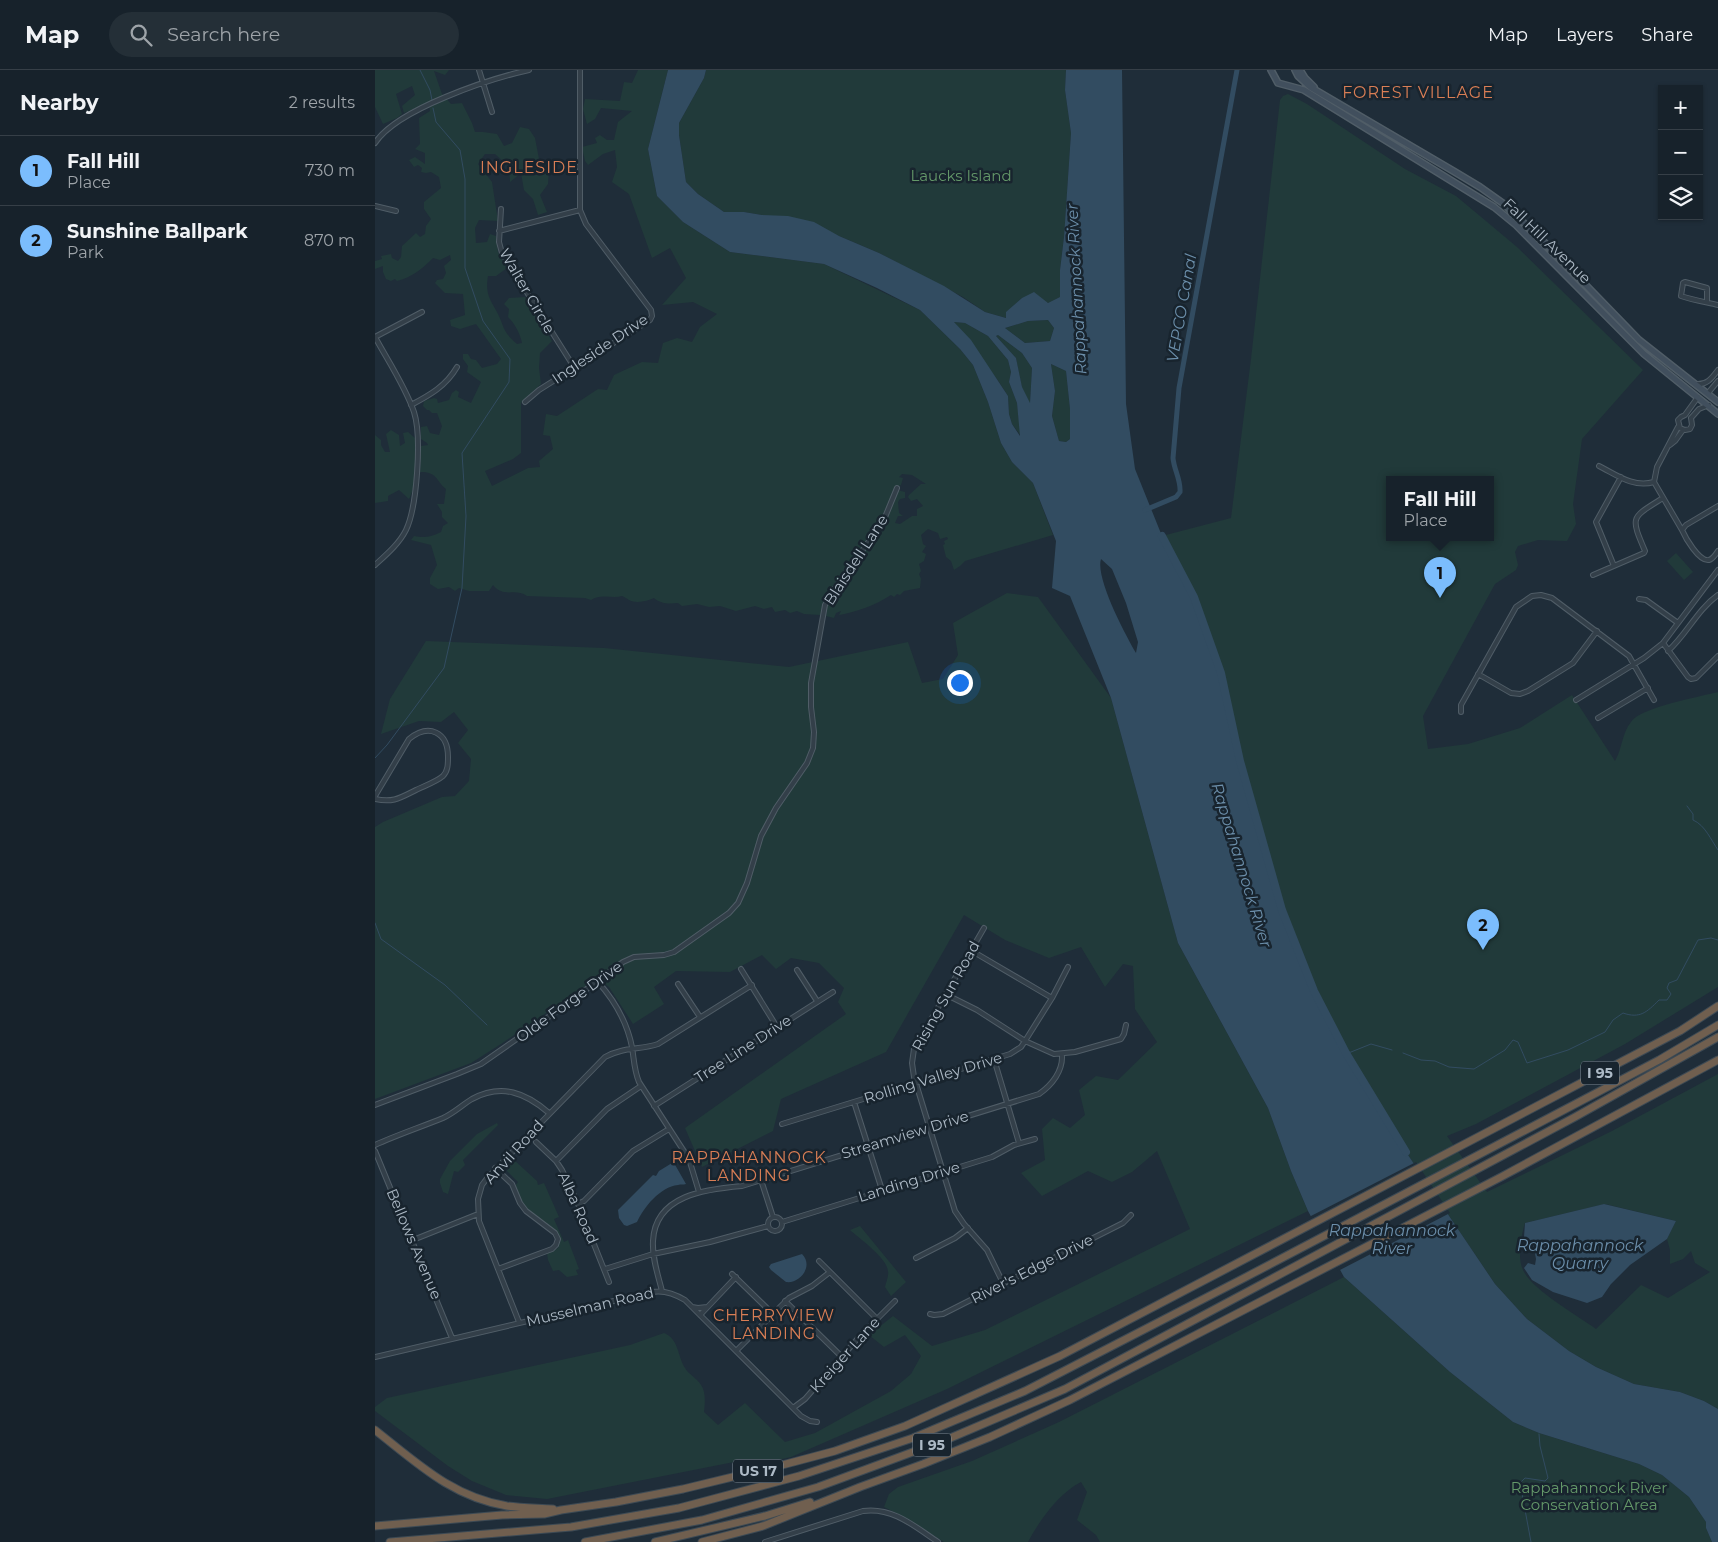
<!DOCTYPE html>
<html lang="en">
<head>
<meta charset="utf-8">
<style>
  body { margin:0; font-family:Montserrat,sans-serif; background:#242f37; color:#f1f3f6 }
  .controls { position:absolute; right:15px; top:15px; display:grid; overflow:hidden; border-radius:0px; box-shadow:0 1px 4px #0004 }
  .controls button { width:45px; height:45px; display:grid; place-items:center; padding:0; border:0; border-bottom:1px solid #363f47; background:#17222b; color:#f1f3f6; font:25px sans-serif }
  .you { position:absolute; left:584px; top:612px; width:18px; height:18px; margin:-12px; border:4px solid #fff; border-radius:50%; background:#1a73e8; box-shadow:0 0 0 8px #1a73e833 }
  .badge { display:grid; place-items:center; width:32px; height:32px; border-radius:50%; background:#7bbdfd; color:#111; font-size:16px; font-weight:700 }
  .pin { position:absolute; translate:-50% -41px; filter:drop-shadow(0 1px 2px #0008) }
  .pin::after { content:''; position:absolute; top:26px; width:18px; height:15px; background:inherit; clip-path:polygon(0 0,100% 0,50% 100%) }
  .popup { position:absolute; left:1011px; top:406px; width:108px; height:65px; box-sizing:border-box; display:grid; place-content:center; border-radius:0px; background:#17222b; filter:drop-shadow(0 1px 4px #0005); font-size:16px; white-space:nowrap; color:#9ea4a9 }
  .popup b { font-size:19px; color:#f1f3f6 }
  .popup::after { content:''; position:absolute; left:50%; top:100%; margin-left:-10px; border:10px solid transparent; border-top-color:#17222b }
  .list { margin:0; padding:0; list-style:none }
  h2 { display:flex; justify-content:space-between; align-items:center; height:65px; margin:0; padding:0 20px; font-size:21px }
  h2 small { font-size:16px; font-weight:400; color:#9ea4a9 }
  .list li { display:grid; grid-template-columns:32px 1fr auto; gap:15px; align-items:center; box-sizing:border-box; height:70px; padding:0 20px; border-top:1px solid #363f47 }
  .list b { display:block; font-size:19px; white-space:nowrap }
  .list p { margin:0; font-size:16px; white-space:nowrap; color:#9ea4a9 }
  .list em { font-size:16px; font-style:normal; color:#9ea4a9 }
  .icon { flex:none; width:28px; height:28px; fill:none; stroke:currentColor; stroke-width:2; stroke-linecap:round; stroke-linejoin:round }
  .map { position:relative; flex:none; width:1343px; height:1472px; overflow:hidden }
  header { display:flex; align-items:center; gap:30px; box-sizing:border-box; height:70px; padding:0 25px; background:#17222b; border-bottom:1px solid #363f47 }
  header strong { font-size:24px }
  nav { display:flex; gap:28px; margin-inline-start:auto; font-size:18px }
  .search { width:350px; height:45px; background:#242f37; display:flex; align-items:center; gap:12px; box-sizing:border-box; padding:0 18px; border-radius:28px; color:#9ea4a9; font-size:19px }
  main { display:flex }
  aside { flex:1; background:#17222b }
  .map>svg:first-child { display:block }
  .green { fill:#213a3a; fill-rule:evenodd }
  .water { fill:#324c61; fill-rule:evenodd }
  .pier { fill:#1f2d39 }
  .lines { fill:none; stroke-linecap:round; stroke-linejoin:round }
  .stream { stroke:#324c61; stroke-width:1 }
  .canal { stroke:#324c61; stroke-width:5 }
  .river { stroke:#324c61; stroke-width:8 }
  .street-casing { stroke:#505d67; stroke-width:6 }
  .secondary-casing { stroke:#505d67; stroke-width:8 }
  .highway-casing { stroke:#3d4a54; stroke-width:9 }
  .street { stroke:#333f49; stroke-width:4 }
  .secondary { stroke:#414f5d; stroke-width:5 }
  .highway { stroke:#705f4f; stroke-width:7 }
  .labels { text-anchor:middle; stroke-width:5; stroke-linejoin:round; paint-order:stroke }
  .shield { fill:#18242e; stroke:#808d98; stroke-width:1 }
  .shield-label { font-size:14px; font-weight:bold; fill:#adbac6 }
  .park-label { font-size:15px; fill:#649869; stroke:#18242e }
  .street-label { font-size:15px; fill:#adbac6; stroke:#18242e }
  .neighbourhood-label { font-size:16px; letter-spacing:1px; fill:#d97e55; stroke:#18242e }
  .water-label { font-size:16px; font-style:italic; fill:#6c8fab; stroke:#18242e }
</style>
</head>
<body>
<header>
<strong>Map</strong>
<div class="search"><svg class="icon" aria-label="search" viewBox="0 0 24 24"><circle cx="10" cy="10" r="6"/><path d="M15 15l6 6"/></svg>Search here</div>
<nav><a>Map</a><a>Layers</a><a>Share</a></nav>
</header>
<main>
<aside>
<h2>Nearby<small>2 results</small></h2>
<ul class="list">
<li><span class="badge">1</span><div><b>Fall Hill</b><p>Place</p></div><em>730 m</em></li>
<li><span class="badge">2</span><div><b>Sunshine Ballpark</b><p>Park</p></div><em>870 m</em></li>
</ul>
</aside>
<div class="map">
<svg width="1343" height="1472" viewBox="0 0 1343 1472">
  <rect width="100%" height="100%" fill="#1f2d39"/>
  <path class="green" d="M0,0H74L70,5L59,1L67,24L76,34L87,33L97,53L100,62H108L122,64L129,76L137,73L145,57L154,59L160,68L164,89L174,100L173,114L165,125L172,142L163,145L158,129L149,120L146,103L135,112L134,97L120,84H110L103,94L117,112L123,151L104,150L100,158L101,173L112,172L115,164L121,166L123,182L132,198L121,206H113C110,224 115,229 123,244C130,259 128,262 142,274L147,273C145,263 140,254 133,247L134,239L129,234L134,228L150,227L177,271L165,283L164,298L166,314L146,333V383L138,389L110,401L117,416L153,398L165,397L164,391L178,379L175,366L168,365L171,344L182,346L223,319L232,320L239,305L267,292L283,293L288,273L302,268L317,272L325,257L342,244L318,232L287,235L311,208L295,178L277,188L254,124L237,112L242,97L240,80L228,84L213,95L210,91L207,77L222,73L220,68L225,65L232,70H239L243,52L257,41L226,38L220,49L212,54L208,39L210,29L245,31L249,12L257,13L263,0H293L273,79L282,126L308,152L355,182L449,194L545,240L585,279L598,295L613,332L626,373L637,392L658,413L678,465L590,491L585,496L579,500L576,491L571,487L568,475L570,474L569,471L573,469L572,467L565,469L563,463L553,459L546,465L548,474L551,476L547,482L551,484L549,491L544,494L546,501L544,504L546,509L545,518L529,521L525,525L522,524L519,527L516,525C501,535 481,542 464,545L466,541L461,543L459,548L451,546L452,542L450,541L455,527L507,454L522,420L530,422V428L525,429L523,432L524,443L528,446H523L520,453L525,454L537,446H542V439L548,436L542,429L536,431L533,427L534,425L546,414H551L537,405L527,404L524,407L528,408L526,415L522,417L507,452L454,523L445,545L429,544L422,541L415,543L410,540L400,542L397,537L389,539L380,536L361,541L345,536L334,537L322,534L307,536L303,533C294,534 286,534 279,528C272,531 262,534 254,530C252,529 250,527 247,526C237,529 226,523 216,530L210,528L152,526C139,517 130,529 118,515L114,521H94L84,518L80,521L74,517L63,519L55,514V508L62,495L56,475L36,470L39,466C50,468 56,467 66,462L68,456L73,453L67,447V442L62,434H69L71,419C60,410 63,402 45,402L46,376L53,375L52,373L46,369V357L52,356L55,363L64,365L67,356L62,343H57L54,340H52L48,336L49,331L59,328L62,329L63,333L74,330L77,323L81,320L84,322L83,327L96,333L106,312L92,302L93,296L88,289V284H93L96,289L101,290L107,298L122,294L126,289L101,254L85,259L76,256L75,250L90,245L88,224L70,223L60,213L62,210L68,209L71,203L69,196L76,190L75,185L65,190L58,188C48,198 36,208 22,211L20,209L16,211L11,209L8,202V196L0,199V191L7,189L6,186L16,184L17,188L23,191L26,187L27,176L41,163L45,167L50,164L51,156L56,149L49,139V132L66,118L64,107L56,102L51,103L46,102L47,98L43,95L39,97L34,90L40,87L50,94V83L40,79L45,74L44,48L55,41L54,33L29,43L27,36L40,25L37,16L21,24L27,44L22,48L8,54L0,37Z
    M331,0H691L690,20L696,63L689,167L685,200V227L674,233L647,228L632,242L631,248L610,242L588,227L504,183L464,166L387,145L369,142H349L323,124L311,112L304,65V53L329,8Z
    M913,24L932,34L1030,99L1081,126L1142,177L1268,300L1207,369L1198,434L1201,454L1192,471L1163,470L1143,476L1140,482L1143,495L1141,500L1120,514L1048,646L1053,679L1093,674L1145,658L1197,625L1240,691C1247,679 1247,663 1256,652C1266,637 1324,627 1343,622V917L1250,974L1101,1054L1072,1066L1112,1122L1237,1061L1343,1004V1339L1329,1331L1305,1322L1259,1314L1221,1297L1194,1281L1152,1249L1120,1214L1031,1082L971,983L939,921L907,840L865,691L846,603L819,527L787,466L856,448L876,289L905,30L908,26ZM1015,409H1115V467H1015ZM1230,1134L1301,1151L1292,1169L1295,1180V1194L1308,1189L1316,1181L1320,1193L1335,1202L1293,1228L1266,1215L1221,1259C1202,1245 1157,1220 1148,1200C1142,1187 1146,1166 1150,1153Z
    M673,250L679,258L675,271L650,273L630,258L653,251Z
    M579,252L590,253L613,266L633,290L636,302L634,312L642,333L646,366L637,354L634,344L633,326L624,312Z
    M623,265L647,283L657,298L655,334L647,318L641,288L621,266Z
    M676,294L691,301L695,339V369L691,372L684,371L677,346L680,321Z
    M16,360L24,365L25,376L30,373L28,363L33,362L40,368C42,383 42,416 34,429L24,420L13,426V431L0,433V365L6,370V375L10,382H15L11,364Z
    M1301,483L1318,502L1309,510L1292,491Z
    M632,523L663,527L736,628L803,873L893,1038L916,1101L933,1141L572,1319L416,1387L381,1395L364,1391L172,1429L131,1425L97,1411L73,1396L0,1341V1337L12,1328L255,1275L289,1263C304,1269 302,1285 310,1298C314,1305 322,1308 326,1315C331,1322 330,1333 329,1342L343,1355L370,1333L410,1372L440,1363L516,1321L536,1304L546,1286L530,1265L509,1277L494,1265L518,1246L557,1276L610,1260L815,1159L782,1081L757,1102L737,1112L713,1101L667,1126L646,1103L670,1090L667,1059L678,1048L695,1058L710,1045L704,1020L721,1006L743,1010L782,972L760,939L758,896L748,894L730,917L706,877L674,888L630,870L589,845L511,982L406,1029L398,1061L327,1097L310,1058L471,944L463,932L469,918L444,893L416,888L401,899L387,885L355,902L301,901L279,917L289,934L258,954L234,917L222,908L126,974L96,993L0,1029V757L8,752L67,727L80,726L94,711L96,689L83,673L93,660L79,642L66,652L44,651L6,664L15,629L51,571L229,578L414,597L533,572L547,613L568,609L583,585L578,553Z
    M122,1053L123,1055L88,1090L90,1095L83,1102L79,1101L73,1124L68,1122L65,1113V1109L75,1091L102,1064Z
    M138,1089L162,1111L163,1115L169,1113L184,1147L179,1149L189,1172L193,1170L204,1199L201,1200L203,1205L192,1207L184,1200L178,1201L173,1190L172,1183L183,1178C189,1157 162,1150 151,1137C146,1131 143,1123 140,1116L143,1112L132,1101L133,1094Z
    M485,1156L531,1212L516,1226L510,1217C511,1212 514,1206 513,1201C512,1188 484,1168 475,1160Z
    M969,1207L1075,1302L1138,1352L1164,1363L1264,1394L1287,1405L1314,1427L1331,1452V1458L1337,1472H725L721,1465L702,1450L712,1422L706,1412C684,1423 664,1451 653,1472H569L531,1448L509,1437L514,1424L523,1417L597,1391L684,1352Z"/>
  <path class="water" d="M293,0H331L329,8L304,53V65L311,112L323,124L349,142H369L387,145L413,146L439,152L464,166L504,183L569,216L610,242L631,248V242L647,228L659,222L673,233L685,227V200L689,167L696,63L690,20L691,0H747L751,334L760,399L787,466L819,527L846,603L865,691L907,840L939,921L971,983L1031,1082L1120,1214L1152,1249L1194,1281L1221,1297L1259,1314L1305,1322L1329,1331L1343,1339V1472H1337L1331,1458V1452L1314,1427L1287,1405L1264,1394L1164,1363L1138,1352L1075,1302L969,1207L933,1141L916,1101L893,1038L803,873L736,628L695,526L677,518L681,471L658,413L637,392L626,373L613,332L598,295L585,279L545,240L502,218L449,194L355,182L308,152L282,126L273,79ZM673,250L679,258L675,271L650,273L630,258L653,251ZM579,252L590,253L613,266L633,290L636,302L634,312L642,333L645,366L637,354L634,344L633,326L596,270ZM623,265L647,283L657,298L655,333L647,317L641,288L621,266ZM676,294L691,301L695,339V369L691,372L684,371L677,346L680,321ZM726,489L737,499L751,533L763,572L761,583C751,566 720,508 726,489Z
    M297,1093H299L311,1114C308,1115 306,1114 303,1115C285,1117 269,1137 262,1152L252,1156L249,1155L244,1148L243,1140L278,1105L281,1106L284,1101Z
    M1229,1134L1301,1151L1292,1169L1255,1195L1236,1214L1227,1227L1212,1233L1178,1222L1157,1210L1149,1198L1153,1193L1160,1195L1161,1189L1158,1173L1149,1167L1150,1153Z
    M427,1184C439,1196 425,1214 411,1212L396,1200L394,1197L396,1194Z"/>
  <path class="pier" d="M1041,1092L1075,1143L963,1201L934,1147Z"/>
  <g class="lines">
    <path class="stream" d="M45,0L55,20L57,30
      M0,688L12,675L69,598L87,518L91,446L87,383L134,312L135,289L108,251L90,198V109L85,80L61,52L58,38
      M1312,736L1318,744V750C1330,755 1336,770 1343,780
      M0,853L6,869L70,915L112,955
      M1028,983L1046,990L1060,991L1074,997L1099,999L1130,980L1138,970L1143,972L1152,993L1193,980L1230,962L1238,950L1248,943C1265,949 1272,942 1284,930H1292L1296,924L1292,918L1294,913L1302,910L1323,870L1336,868L1343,870
      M971,984L996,974L1017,980
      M1156,1472L1145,1413L1150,1408L1170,1411L1173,1408L1165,1376L1164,1364"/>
    <path class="canal" d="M770,440L801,427L805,422C806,410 799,400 798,388L804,318L862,0"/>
    <path class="river" d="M787,466L819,527L846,603L865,691L907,840L939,921L971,983L1031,1082"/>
    <defs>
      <path id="street" d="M104,0L117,42
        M0,73C22,39 114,9 154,0
        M0,136L21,141
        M126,139L124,172L127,183L199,297
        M124,161L205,140
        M1332,232V218L1310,212L1308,213L1306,226C1318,230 1330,232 1343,235
        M0,267C13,291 30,316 39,342C47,367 42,437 31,460C24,474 11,485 0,495
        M0,267L47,242
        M1321,314C1332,315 1337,308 1343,300
        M1333,323L1343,311
        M150,332L164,320L275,250L277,246L276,240L211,154L205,140V0
        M36,335C55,325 71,316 82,297
        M1316,348L1317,355L1315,359L1310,360L1305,358L1303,350L1306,347L1310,345L1323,327
        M1316,348L1324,339L1334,335
        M1303,357L1282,397L1279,412L1307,460
        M1295,375L1300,371L1308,360
        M1224,396C1242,405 1258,418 1279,412
        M1343,436L1311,455L1307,460C1310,467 1324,492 1334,490C1338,489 1341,484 1343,481
        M1239,496L1221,452L1246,407
        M1218,505L1269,483L1270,481C1255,446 1256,448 1288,428
        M1264,529L1271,530L1303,553
        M1288,573L1313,607L1316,609L1321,608L1343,586
        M1293,581C1312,564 1322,540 1343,525
        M1103,604L1136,623L1145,624L1153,621L1198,593L1222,561
        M1201,630L1269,588L1288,573L1343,500
        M1086,642V635L1141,537L1157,526L1166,525L1177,528L1254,586L1279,630
        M1223,648L1273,618
        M0,726L34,669C54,653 73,662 73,687C73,694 73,701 68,706C61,712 49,716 41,720C25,728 18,733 0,729
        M609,858L539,979L537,993L539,1007L580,1141L589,1154L612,1180L628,1213
        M597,881L677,928
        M366,899L402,957
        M422,900L442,931
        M223,912C240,931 252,952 257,977C259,989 259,1000 264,1012L314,1089L324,1122
        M303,914L325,947
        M572,925L602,940L650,971L679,984L700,982L746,969L749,964L751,955
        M619,989L644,1073
        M479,1032L507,1120
        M0,1035L82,1004L106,994L182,941L248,892L259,887L289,885L299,882L354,843L363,833L372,813L386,766L401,738L432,693L438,678L439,662L436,637V613L450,535L460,518L508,452L522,418
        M279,1036L458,922
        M407,1054L635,984L646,977L650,971L677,928L693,897
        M161,1072L181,1091L187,1100L203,1134L234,1212
        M0,1075C22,1065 46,1057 68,1048C79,1043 87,1035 97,1029C127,1013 151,1023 174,1043
        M0,1081L77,1268
        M181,1091L232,1039L266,1016
        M120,1098L137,1114L145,1133L151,1141L180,1163L183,1169L181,1175L177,1179L123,1199
        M386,1110L398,1147
        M203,1134L209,1131L258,1081L294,1059
        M393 1154a7 7 0 1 1 14 0a7 7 0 1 1-14 0Z
        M407,1152L617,1087L639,1075L660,1069
        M38,1170L103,1144
        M541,1188L580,1168L593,1158
        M444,1191L502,1249
        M230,1199L278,1184L335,1172L393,1156
        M357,1204L398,1244
        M287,1221C283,1205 277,1188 278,1171C280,1125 331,1119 367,1116L664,1024C677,1015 688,1001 687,985
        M410,1231L467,1287
        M317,1237L323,1238L332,1237
        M555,1244L559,1245L568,1244L748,1153L756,1145
        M325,1245L361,1207
        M144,1252L104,1151L103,1129L107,1115L113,1107L230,987C248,977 265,980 283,974L377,915
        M361,1281L414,1228L437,1216L455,1202
        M0,1287L277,1222C288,1220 300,1224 310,1230L426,1346L435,1351L442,1352
        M418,1338L430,1329L485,1266L520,1231
        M390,1472L488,1441C518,1437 539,1456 563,1472"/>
      <path id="secondary" d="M896,0L903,13L929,20L1119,137L1141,155L1269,284L1343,344
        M920,0L923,6L935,17L1080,102L1105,117L1129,134L1171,174L1264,270L1343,332
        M925,0L930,8L939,17"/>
      <path id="highway" d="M0,1360C42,1393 77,1427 132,1436C147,1438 163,1438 178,1439
        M0,1456L127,1445L169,1444L186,1440L241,1432L308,1419L411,1394L460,1381L530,1356L685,1286L1305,961L1343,936
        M15,1472L196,1457L304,1438L424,1406L538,1368L650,1321L871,1207L1284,990L1343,955
        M210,1472L327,1450L443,1417L573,1369L690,1319L1200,1047L1343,967
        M280,1472L390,1446L435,1432
        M327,1472L388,1456L485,1417L548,1394L615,1367L695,1330L1126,1107L1343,990"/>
    </defs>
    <use href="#street" class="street-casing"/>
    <use href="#secondary" class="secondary-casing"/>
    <use href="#highway" class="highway-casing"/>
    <use href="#street" class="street"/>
    <use href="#secondary" class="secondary"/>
    <use href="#highway" class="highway"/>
  </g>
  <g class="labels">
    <g class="shield">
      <rect x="1206" y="991.5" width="38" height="23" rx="4"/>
      <rect x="538" y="1363.5" width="38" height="23" rx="4"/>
      <rect x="358" y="1389.5" width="50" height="23" rx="4"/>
    </g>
    <g class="shield-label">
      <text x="1225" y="1008">I 95</text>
      <text x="557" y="1380">I 95</text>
      <text x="383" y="1406">US 17</text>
    </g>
    <g class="park-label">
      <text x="586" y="111">Laucks Island</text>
      <text x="1214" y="1423">Rappahannock River<tspan x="1214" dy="17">Conservation Area</tspan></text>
    </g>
    <g class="street-label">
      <text transform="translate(1172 171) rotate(44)" y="5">Fall Hill Avenue</text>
      <text transform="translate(152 221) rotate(60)" y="5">Walter Circle</text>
      <text transform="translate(225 279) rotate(-34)" y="5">Ingleside Drive</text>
      <text transform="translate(481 490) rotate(-57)" y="5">Blaisdell Lane</text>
      <text transform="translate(571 926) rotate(-61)" y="5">Rising Sun Road</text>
      <text transform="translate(194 932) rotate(-36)" y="5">Olde Forge Drive</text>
      <text transform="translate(368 979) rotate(-33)" y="5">Tree Line Drive</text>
      <text transform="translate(558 1008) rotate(-17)" y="5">Rolling Valley Drive</text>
      <text transform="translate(530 1065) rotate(-17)" y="5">Streamview Drive</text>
      <text transform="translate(139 1082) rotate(-48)" y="5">Anvil Road</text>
      <text transform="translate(534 1112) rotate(-17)" y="5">Landing Drive</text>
      <text transform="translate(203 1138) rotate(66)" y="5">Alba Road</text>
      <text transform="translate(39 1174) rotate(67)" y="5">Bellows Avenue</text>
      <text transform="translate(657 1199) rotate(-27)" y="5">River's Edge Drive</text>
      <text transform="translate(215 1237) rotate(-13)" y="5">Musselman Road</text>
      <text transform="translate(470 1285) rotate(-48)" y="5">Kreiger Lane</text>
    </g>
    <g class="neighbourhood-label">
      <text x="1043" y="28">FOREST VILLAGE</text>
      <text x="154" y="103">INGLESIDE</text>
      <text x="374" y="1093">RAPPAHANNOCK<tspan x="374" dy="18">LANDING</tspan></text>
      <text x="399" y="1251">CHERRYVIEW<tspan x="399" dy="18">LANDING</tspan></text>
    </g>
    <g class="water-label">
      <text transform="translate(701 219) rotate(-93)" y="6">Rappahannock River</text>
      <text transform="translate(806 238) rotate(-80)" y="6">VEPCO Canal</text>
      <text transform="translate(867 795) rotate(73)" y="6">Rappahannock River</text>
      <text x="1017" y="1166">Rappahannock<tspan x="1017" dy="18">River</tspan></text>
      <text x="1205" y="1181">Rappahannock<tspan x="1205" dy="18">Quarry</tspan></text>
    </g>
  </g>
</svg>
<div class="controls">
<button>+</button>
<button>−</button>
<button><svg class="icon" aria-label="layers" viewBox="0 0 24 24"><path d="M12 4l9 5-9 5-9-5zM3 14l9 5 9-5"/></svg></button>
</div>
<div class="you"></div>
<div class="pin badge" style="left:1065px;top:528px">1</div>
<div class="popup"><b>Fall Hill</b>Place</div>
<div class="pin badge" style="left:1108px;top:880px">2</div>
</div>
</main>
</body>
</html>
